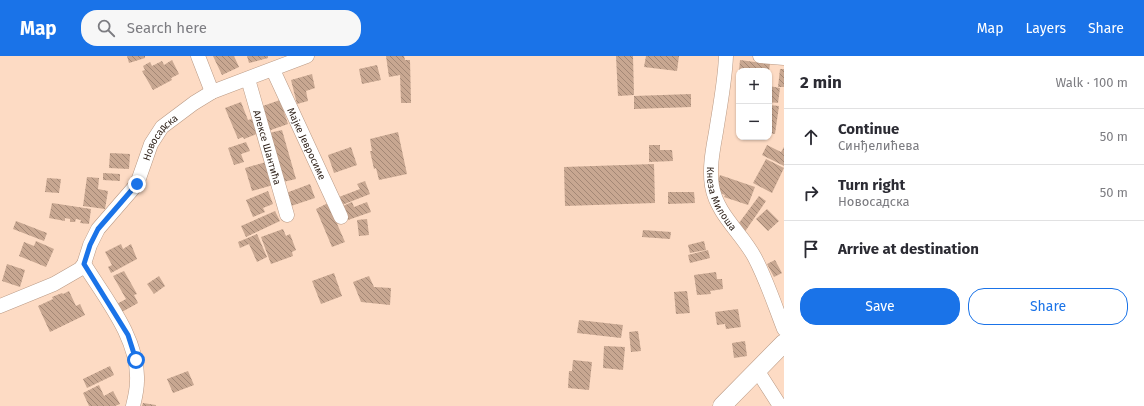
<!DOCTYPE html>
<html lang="en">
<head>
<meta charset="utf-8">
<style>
  body { margin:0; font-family:"Fira Sans",sans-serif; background:#f7f7f7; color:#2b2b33 }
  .controls { position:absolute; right:12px; top:12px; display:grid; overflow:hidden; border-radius:8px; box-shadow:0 1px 3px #0004 }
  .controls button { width:36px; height:36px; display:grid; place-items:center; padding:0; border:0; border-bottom:1px solid #e1e1e2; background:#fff; color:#2b2b33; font:20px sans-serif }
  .stop { position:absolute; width:12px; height:12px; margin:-9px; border:3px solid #1a73e8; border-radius:50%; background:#fff }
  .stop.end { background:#1a73e8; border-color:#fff; box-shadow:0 1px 4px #0008 }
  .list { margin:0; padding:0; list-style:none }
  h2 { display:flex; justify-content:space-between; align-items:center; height:52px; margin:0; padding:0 16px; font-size:17px }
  h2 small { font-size:13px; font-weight:400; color:#7c7c81 }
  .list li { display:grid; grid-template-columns:26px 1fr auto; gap:12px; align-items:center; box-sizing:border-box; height:56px; padding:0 16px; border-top:1px solid #e1e1e2 }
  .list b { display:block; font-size:15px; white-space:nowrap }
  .list p { margin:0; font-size:13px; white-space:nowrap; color:#7c7c81 }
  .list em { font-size:13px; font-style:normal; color:#7c7c81 }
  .actions { display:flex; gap:8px; padding:12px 16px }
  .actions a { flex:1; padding:9px 0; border:1px solid #1a73e8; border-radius:16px; text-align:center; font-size:14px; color:#1a73e8 }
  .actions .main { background:#1a73e8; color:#fff }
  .icon { flex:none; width:22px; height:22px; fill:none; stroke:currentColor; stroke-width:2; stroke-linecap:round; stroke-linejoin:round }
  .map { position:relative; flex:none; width:784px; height:350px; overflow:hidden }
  header { display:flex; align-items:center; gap:24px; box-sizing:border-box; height:56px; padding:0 20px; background:#1a73e8; color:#fff }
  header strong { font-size:19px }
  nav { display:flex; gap:22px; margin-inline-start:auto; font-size:14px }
  .search { width:280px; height:36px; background:#f7f7f7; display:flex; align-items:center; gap:10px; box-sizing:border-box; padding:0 14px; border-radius:16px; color:#7c7c81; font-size:15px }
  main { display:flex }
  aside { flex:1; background:#fff }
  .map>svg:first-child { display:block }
  .building { fill:url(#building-back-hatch) }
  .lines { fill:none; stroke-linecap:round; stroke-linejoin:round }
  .minor-casing { stroke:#b99984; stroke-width:15 }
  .major-casing { stroke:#b99984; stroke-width:19 }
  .minor { stroke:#fff; stroke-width:14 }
  .major { stroke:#fff; stroke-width:18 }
  .route { stroke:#1a73e8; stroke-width:5 }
  .labels { text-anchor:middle; stroke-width:3.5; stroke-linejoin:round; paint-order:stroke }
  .street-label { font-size:10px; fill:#2c1f17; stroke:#fbede3 }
</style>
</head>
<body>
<header>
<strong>Map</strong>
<div class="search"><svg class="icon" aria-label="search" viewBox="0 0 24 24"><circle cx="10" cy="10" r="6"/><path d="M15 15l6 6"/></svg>Search here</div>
<nav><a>Map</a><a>Layers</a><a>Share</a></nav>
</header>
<main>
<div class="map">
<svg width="784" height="350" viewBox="0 0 784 350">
  <defs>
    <pattern id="building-back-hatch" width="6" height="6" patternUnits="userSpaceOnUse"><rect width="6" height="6" fill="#c8a791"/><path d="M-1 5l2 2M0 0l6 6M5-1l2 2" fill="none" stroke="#a38775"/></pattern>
  </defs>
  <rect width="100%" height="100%" fill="#fddbc4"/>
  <path class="building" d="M127,0H145V2L129,7Z
    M213,0H234L239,11L222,19Z
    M247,0H268V2L249,7Z
    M386,0H404L405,4H410L411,47H401L400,19L389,21Z
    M616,0H633L634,39L618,40Z
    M646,0H679L677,15L644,11Z
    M172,4L179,18L171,22L172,24L153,34L142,15L145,14L143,10L150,6L152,10L162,5L164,9Z
    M740,4L770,8L769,15H739Z
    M377,9L381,24L362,28L359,13Z
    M780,13H784V31H778Z
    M312,18L315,32L306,35L308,45L297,48L291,24Z
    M769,30L780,32L778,47L769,46Z
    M691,38V51L634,53V40Z
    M280,44L288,68L268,75L260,51Z
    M241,46L248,64L252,63L259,77L244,83L243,81L238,83L225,52Z
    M769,49L779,50L775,78L769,77Z
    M282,74L296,123L283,126L269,77Z
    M398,76L407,118L379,124L376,112L374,113L370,95H372L370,83Z
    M246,86L250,95L241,98L244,106L234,109L228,92Z
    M649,89H660V94H672L673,105L649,106Z
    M767,89L781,96L784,91V110L762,99Z
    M351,91L357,109L334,117L328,99Z
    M110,97L130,98L129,113L109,112Z
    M766,103L784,112L772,137L753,127Z
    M266,106L273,129L252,135L245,112Z
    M654,108L655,147L565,150L564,111Z
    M103,117L120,118V125L103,124Z
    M720,119L755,131L748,149L724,141L725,139L714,135Z
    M87,121L99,122L98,133L108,135L105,153L83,150Z
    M47,122L61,123L59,137L45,136Z
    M365,125L370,138L342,149L339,141L360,133L357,128Z
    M310,128L315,142L291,150L286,137Z
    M268,135L273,148L263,152L265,156L253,161L246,144Z
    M668,136H694L695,147L668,148Z
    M759,140L766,145L744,177L736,171Z
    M352,146L354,151L367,146L371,156L348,164L343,150Z
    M52,147L91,153L89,168L80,167L81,164L76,163L75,166H70V163L65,162V165L49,162Z
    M328,147L345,186L332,191L316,153Z
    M767,153L779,165L768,175L756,163Z
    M275,155L280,165L246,181L241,170Z
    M367,163L369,179L359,180L357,164Z
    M16,165L47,177L44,185L13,173Z
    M283,173L286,180L290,178L296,194L292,196L293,200L271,208L261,181Z
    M643,174L671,176L670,183L642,181Z
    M257,178L267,201L257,206L249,188L240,192L238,186Z
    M36,185L54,193L46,211L19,200L24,186L34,190Z
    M704,185L706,194L690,197L688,189Z
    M121,188L123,193L131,188L137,203L111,217L108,211L112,209L105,196Z
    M708,194L710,202L690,207L688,199Z
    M775,204L782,217L774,221L767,208Z
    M7,208L25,214L20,231L2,225Z
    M124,215L137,238L134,239L138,247L120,257L115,249L126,243L113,220Z
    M716,216L717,223H722L723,233L710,235L711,238L697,239L694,219Z
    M334,217L342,240L321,248L312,225Z
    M159,220L165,230L154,238L147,228Z
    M369,220L374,231L391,232L390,249L361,246L353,226Z
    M69,235L76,250L80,248L85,259L50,276L38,250L53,243L52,241L62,237L63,238Z
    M687,235L690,257L676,258L674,236Z
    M738,253L741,271L726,273L725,268L717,269L715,256Z
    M579,264L623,269L621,282L577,277Z
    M638,275L641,295L631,296L629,276Z
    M745,285L747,300L734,302L732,287Z
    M604,290L625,291L623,314L603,312Z
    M573,304L592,306L589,334L568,332L569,315H572Z
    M110,310L114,319L87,332L83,323Z
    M188,315L194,329L173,337L167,323Z
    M99,329L104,340L113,335L120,348L115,350H89L83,337Z
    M143,347L156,349V350H142Z"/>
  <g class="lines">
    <defs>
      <g id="minor">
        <path d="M198,0L212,36"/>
        <path id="s1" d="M726,0C725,25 720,50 716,76C713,93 709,112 712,130C717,159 742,177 755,202C767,225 775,250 784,273"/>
        <path d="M760,0L784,2"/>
        <path id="s2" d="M273,14L341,161"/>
        <path id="s3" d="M248,23L287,159"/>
        <path d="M84,208C105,242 139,283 137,325C137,334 135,342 133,350"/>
        <path id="s4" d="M0,250L54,228L80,213L84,208L90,189L98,173L137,128L151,88L162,71L194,47L212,36L307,0"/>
        <path d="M757,314L780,350"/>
      </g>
      <path id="major" d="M722,350L784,287"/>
    </defs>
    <use href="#minor" class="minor-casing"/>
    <use href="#major" class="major-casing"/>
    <use href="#minor" class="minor"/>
    <use href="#major" class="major"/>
  </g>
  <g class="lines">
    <path class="route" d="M136,304L128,279L84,208L90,189L98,173L137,128"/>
  </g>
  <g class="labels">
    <g class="street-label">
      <text dy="4" stroke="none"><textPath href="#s4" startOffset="245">Новосадска</textPath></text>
      <text dy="4" stroke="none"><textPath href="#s2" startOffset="81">Мајке Јевросиме</textPath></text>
      <text dy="4" stroke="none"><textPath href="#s3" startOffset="71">Алексе Шантића</textPath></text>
      <text dy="4" stroke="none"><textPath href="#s1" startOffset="146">Кнеза Милоша</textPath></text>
    </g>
  </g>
</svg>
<div class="controls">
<button>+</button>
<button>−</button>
</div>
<div class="stop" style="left:136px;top:304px"></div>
<div class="stop end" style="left:137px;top:128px"></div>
</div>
<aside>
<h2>2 min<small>Walk · 100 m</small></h2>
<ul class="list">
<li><svg class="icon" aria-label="ahead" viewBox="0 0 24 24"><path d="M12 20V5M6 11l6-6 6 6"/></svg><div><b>Continue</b><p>Синђелићева</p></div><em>50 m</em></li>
<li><svg class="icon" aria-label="right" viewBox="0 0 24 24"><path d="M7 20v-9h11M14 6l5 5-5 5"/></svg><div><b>Turn right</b><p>Новосадска</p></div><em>50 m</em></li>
<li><svg class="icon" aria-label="arrive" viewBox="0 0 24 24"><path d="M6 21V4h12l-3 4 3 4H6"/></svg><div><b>Arrive at destination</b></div></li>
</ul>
<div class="actions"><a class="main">Save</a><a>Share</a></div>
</aside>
</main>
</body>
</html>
